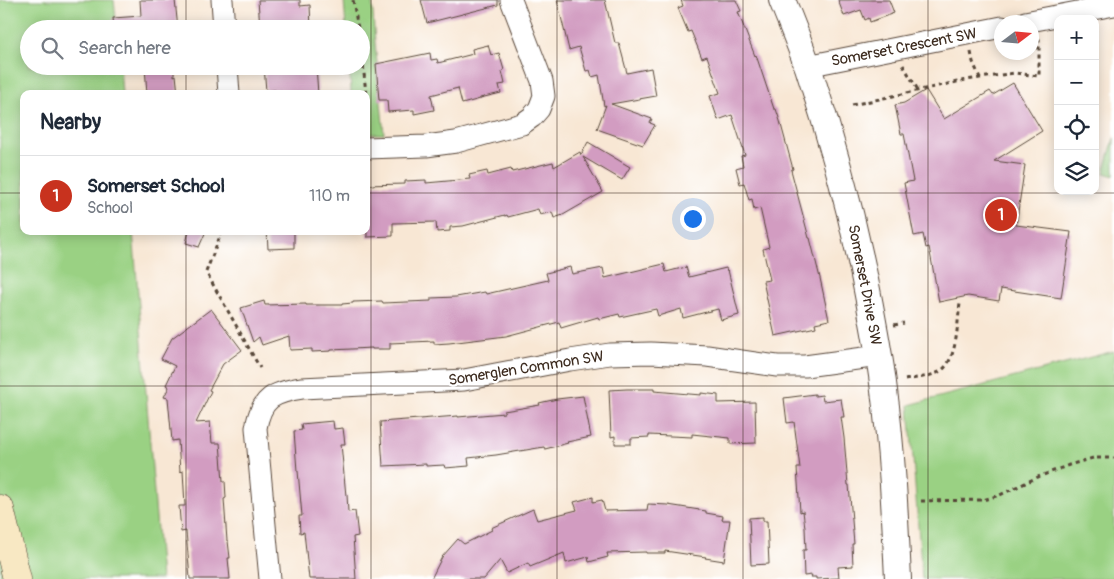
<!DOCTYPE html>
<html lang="en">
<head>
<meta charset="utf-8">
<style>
  body { margin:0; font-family:Pangolin,sans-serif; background:#f2f2f3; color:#1f2937 }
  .controls { position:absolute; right:15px; top:15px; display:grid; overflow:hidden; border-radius:10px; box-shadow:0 2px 12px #0003 }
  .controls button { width:45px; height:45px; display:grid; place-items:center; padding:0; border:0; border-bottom:1px solid #e0e1e3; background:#fff; color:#1f2937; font:25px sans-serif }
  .compass { position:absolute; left:994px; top:15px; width:45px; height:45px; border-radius:50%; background:#fff; box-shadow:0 2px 12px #0003; rotate:74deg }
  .you { position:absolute; left:692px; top:218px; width:18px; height:18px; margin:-12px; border:4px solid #fff; border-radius:50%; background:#1a73e8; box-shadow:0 0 0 8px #1a73e833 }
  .badge { display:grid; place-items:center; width:32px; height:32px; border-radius:50%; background:#c8321e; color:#fff; font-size:16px; font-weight:700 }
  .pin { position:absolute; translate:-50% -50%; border:2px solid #fff; box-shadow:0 1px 5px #0006 }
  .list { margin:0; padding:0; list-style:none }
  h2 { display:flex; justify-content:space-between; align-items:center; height:65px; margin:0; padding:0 20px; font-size:21px }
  h2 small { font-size:16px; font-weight:400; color:#747a83 }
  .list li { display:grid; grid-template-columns:32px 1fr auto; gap:15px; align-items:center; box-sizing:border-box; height:80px; padding:0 20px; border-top:1px solid #e0e1e3 }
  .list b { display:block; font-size:19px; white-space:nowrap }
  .list p { margin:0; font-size:16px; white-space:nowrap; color:#747a83 }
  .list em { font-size:16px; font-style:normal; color:#747a83 }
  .icon { flex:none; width:28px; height:28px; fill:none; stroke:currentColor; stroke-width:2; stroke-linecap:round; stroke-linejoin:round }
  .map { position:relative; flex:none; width:1114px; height:579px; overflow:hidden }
  .search { position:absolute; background:#fff; box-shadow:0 2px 12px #0003; left:20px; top:20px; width:350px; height:55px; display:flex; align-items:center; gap:12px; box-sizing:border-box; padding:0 18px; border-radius:28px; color:#747a83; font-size:19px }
  .panel { position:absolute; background:#fff; box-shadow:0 2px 12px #0003; left:20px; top:90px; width:350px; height:145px; border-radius:10px }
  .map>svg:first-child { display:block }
  .green { fill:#9ad183; stroke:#6a7e50 }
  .building { fill:#d29cc1 }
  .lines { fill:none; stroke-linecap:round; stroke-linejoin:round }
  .minor-casing { stroke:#574639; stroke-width:23 }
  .tertiary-casing { stroke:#574639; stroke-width:28 }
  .secondary-casing { stroke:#574639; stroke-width:29 }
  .path { stroke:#574639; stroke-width:3; stroke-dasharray:4 4; stroke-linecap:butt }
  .minor { stroke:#fff; stroke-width:21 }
  .tertiary { stroke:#fff; stroke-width:26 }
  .secondary { stroke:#f8e8c3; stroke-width:28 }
  .grid { fill:none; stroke:#3b2a1e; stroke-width:1; stroke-opacity:0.55 }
  .labels { text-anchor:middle; stroke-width:4.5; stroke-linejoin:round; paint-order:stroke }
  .street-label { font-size:15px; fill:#3b2a1e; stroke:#fff }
</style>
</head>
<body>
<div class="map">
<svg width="1114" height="579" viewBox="0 0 1114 579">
  <rect width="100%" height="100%" fill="#fff"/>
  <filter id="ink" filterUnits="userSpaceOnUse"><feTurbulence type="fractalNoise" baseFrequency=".02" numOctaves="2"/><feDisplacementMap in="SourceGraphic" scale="10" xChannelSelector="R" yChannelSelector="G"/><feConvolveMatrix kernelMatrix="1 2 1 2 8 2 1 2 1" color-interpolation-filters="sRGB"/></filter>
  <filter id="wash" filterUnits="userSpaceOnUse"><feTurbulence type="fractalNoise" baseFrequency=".0096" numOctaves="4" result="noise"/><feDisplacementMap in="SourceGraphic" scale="20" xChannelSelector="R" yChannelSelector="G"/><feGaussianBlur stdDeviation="1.12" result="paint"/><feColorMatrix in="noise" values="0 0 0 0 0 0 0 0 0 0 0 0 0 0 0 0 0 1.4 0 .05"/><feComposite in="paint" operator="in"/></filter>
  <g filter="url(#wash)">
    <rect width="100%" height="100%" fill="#f8e7d4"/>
    <path class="green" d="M0,0H114L117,29H29V66H120L122,94H24V231H133L161,579H0Z
      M344,0H372L375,43L384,134H366V94H350L351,91L349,66H361V29H346Z
      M1114,138V176L1104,173Z
      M1114,351V579H922L909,405Z"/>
    <g id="blocks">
      <path class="building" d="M140,0H175L178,29H114L113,18L141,16Z
        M258,0H300V6L310,5L311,29H274V26L260,27Z
        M421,0H498V5L427,23Z
        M557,0H605L615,43H619L627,73L651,68L656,96L611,104L652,119L650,123L655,125L643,145L597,129L606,105L604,106L599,75L592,77L590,70L586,71L579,47L569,50Z
        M681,0H736L741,11L738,12L755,56L756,55L774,109H776L780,121L793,169L791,170L809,238H810L820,278L829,320L815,323L816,327L775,336L763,281L770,280L763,249L769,247L760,208L754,210L752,199L749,200L744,183L740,184L736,168L743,166L741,156L745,155L732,115L718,120L710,96L720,93L707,56L702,58L691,31L688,32L678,8L683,6Z
        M838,0H889L894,13L870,22L869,18L865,20L861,10L844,16Z
        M488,45L491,55L499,53L504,70L502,71L505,84L499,85L501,93L480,98V99L462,104L458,88L431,95L434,110L414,114V110L388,112L387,100H379L376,64L430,53L431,60L437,59L438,63L473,54L472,49Z
        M145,66H174V76L176,75L178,94H147Z
        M264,66H316L318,94H276L275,90L266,91Z
        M1013,83L1042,131L994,161L1025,165L1016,225L1071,232L1061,298L1001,289L999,301L968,296L939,302L929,247L926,248L923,234L914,236L904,183L913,181L904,134H901L895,105L904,103L926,90L944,119L990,91L993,95Z
        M588,142L630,167L622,180L583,157L603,192L563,215L554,218L552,212L540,215L538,209L508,217L507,215L505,216V215L463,226L450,227V231L437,232L436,222L393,223V236L367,237L366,185L405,184V181L426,180V183L470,179L469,175L487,171L488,175L511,169L512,172L553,162L554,167L580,152L581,155Z
        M189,231H206L199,247L186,243Z
        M267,231H294V248L268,249Z
        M664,264L666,272L686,267L689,277L726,268L727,271L728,270L739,315L721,320L718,309L683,318L681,309L658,316L656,309L620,317L619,314L599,319L598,317L561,328L559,322L506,336L449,343L434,344V341L390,343V349H372V348L331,350V351L312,352V349L290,350L289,336L262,345L259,337L253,342L241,308L264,301L265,305L306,304V305H342V304L353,303V302L382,301L383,303L431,301V298L456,297L485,292L486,294L548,280L546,273L570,267L572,274L603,268L605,278Z
        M211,309L242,350L223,364L209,390L211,391L196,423L210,422L212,443H220L223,481H225L226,498L224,499L227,541H228L230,558H228L230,579H190L186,531L181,532L179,506H185L183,471L180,472L178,440L172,441L168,398L164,397L169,387L166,385L175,366L161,359L172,338Z
        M627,389H654V391L701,395V393L718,395V403L755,402L756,443L730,444V438L692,434V437L649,435V437L631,438V444H615V436L611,437L609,390Z
        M815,394V396L822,395L823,401L841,399L844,417H841L844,438L848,485H849L854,544H852L853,566L838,567L839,578L816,579V577H811L812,575L804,576L803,550H806L805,528L803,511L800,512L797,468H800L794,422L787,423L784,398Z
        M583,396L591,437L567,442L568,443L545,449L544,447L496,455L468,458L469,466L445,468L444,465L426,466V464L383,466L380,422L458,416V417L504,413V411L540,405L539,403L557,399Z
        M333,421L334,429L343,428L345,444H341L346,496L347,495L348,512L355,511L358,536L353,537L356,579H309L304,532L300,533L299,516H302L298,471H297L294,431L302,430L301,424Z
        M593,497V502L602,500L605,511L647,510L648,504L668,505L706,511V513L723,516L722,520H730L724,561L705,558L706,557L665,551V553H646V552L607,553L608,557L589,562L588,557L566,563L564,553L530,567L528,563L507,573L500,560L484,579H431L442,557L458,539L464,544L492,530L491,528L533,509L537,520L577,510L574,502Z
        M763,517V521H767L769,564L751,565L749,518Z"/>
    </g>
  </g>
  <g filter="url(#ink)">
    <use href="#blocks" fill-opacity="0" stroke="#574639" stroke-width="1"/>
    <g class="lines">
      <defs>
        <path id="minor" d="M222,0L224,29
          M1025,22L1114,5
          M227,66L229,94
          M807,66L1002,27
          M366,148L426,146L456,142L522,124L532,117L539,109L544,96L542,81L511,0
          M270,579L256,428C261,398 274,392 302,388L464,380L570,360L610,354L651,353L707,356L777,366H805L879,356"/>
        <path id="tertiary" d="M782,0C791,22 800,45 808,67C832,140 852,214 867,290C873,321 879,352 883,383C892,448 895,514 898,579"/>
        <path id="secondary" d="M0,509L17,579"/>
      </defs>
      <use href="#minor" class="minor-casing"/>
      <use href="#tertiary" class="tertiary-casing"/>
      <use href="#secondary" class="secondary-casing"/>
      <path class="path" d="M353,0L358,29
        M361,42L366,94
        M971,52L973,62L980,78
        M903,65L918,90
        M366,101V105
        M852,105L966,80L1015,73L1039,76V38
        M222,231L206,272L260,368
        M894,325L904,323
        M905,380C916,378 929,377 939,372C958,362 957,322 960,304
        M921,501L983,500L1000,495L1038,477L1069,465L1093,458H1114"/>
      <use href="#minor" class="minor"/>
      <use href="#tertiary" class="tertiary"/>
      <use href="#secondary" class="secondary"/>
    </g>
  </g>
  <path class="grid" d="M186,0V29M371,0V579M557,0V579M743,0V579M928,0V579M186,66V94M0,193H24M366,193H1114M186,231V579M0,386H1114"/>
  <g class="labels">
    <g class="street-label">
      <text transform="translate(904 47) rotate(-11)" y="5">Somerset Crescent SW</text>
      <text transform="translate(865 285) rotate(79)" y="5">Somerset Drive SW</text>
      <text transform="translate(526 368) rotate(-9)" y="5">Somerglen Common SW</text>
    </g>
  </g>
</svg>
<div class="controls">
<button>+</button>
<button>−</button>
<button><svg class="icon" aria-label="locate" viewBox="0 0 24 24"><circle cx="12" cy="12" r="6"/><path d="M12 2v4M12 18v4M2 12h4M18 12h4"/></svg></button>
<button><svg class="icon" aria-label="layers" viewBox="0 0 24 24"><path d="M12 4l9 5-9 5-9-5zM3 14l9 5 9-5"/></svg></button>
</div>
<svg class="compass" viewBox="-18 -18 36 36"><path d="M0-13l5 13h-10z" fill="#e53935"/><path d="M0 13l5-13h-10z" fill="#747a83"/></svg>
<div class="you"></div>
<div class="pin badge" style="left:1001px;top:215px">1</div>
<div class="search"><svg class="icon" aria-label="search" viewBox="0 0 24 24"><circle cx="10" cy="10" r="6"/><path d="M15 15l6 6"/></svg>Search here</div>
<section class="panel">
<h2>Nearby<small></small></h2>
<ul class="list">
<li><span class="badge">1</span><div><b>Somerset School</b><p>School</p></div><em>110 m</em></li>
</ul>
</section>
</div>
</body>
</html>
